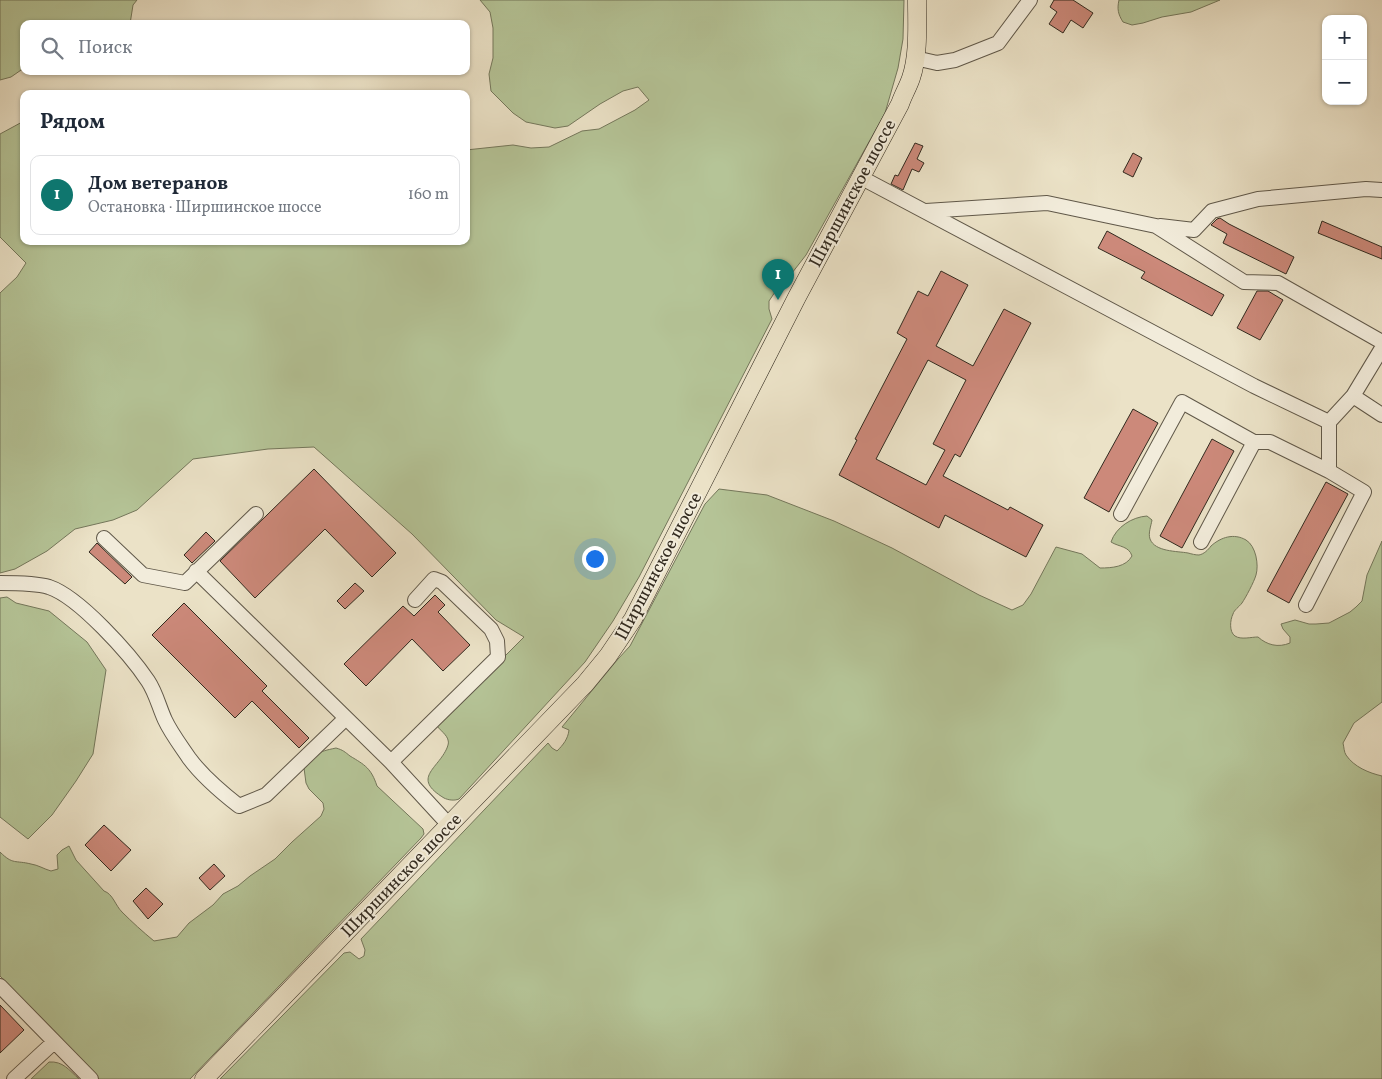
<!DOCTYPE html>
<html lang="ru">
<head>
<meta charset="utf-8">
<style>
  body { margin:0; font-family:Vollkorn,serif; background:#f6f6f7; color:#1f2937 }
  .controls { position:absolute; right:15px; top:15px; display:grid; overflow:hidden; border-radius:10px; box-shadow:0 1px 4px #0004 }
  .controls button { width:45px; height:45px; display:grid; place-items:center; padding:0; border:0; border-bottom:1px solid #e0e1e3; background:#fff; color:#1f2937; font:25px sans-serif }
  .you { position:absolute; left:594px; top:558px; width:18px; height:18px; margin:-12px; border:4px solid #fff; border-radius:50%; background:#1a73e8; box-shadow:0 0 0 8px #1a73e833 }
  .badge { display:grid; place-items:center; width:32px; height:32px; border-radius:50%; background:#0f766e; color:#fff; font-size:16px; font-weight:700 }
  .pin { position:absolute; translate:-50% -41px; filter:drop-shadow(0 1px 2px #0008) }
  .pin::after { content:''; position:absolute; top:26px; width:18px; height:15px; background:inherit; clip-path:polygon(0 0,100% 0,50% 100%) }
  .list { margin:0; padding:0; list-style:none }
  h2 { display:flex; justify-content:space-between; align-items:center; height:65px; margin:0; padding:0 20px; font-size:21px }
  h2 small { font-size:16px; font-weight:400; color:#747a83 }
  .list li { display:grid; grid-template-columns:32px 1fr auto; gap:15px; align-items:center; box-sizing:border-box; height:80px; margin:0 10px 10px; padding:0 10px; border:1px solid #e0e1e3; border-radius:10px }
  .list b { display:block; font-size:19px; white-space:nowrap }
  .list p { margin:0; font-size:16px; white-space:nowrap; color:#747a83 }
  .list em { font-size:16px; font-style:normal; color:#747a83 }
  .icon { flex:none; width:28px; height:28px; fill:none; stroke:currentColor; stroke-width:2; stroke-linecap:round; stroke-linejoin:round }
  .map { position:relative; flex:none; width:1382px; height:1079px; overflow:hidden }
  .search { position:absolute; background:#fff; box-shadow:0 1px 4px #0004; left:20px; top:20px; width:450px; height:55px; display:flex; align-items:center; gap:12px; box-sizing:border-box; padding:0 18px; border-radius:10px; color:#747a83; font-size:19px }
  .panel { position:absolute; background:#fff; box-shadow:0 1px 4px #0004; left:20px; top:90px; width:450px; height:155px; border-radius:10px }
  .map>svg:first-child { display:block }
  .green { fill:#b5c497; stroke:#74775b }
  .building { fill:#cc897a; stroke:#322a1f; fill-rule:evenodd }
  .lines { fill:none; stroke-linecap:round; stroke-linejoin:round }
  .minor-casing { stroke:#605849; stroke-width:16 }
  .major-casing { stroke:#322a1f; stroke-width:19 }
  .minor { stroke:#f2ecdb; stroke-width:14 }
  .major { stroke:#ebe2c7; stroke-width:18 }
  .labels { text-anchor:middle; stroke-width:4; stroke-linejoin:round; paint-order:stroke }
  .street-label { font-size:18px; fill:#322a1f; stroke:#f2ecdb }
</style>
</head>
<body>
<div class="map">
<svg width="1382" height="1079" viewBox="0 0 1382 1079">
  <rect width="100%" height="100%" fill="#ebe2c7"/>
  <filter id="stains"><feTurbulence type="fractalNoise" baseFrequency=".004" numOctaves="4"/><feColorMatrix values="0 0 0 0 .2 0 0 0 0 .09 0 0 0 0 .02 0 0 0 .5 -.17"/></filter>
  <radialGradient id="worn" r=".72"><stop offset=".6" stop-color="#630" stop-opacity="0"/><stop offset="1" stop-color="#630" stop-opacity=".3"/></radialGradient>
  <path class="green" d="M0,0H137L133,5L130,24H24V68L11,77L0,80Z
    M480,0H904L903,39L898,68L885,113L806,255L792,273L777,289L769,301V309L772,319L639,577L613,621L585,662L459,799C454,801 448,800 444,798C411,778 438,769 447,748C448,745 449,743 448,740C447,735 440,730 436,725L524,637L496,620L412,534L314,447L268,449L193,459L137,510L113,520L75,529L47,551L15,569L0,573V293L17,277L26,263L0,237V134L24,121V241H466V150L513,145L531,148L549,147L582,131L599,129L635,110L649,100L638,87L623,91L600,104L568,126L555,128L526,122L513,113L491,91L489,74L493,58V28L490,12Z
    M1119,0H1220L1191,12L1162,17L1143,23L1132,25L1123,22C1118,14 1117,9 1119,0Z
    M719,489L767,495L834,521L892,548L979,595L1012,610L1023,605L1031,594L1056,547L1082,554L1100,568C1112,568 1126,567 1132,556C1129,546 1119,547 1111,542C1116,527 1132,517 1147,516L1152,520C1151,526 1148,533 1150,539C1155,552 1177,551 1188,553C1192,554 1195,555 1199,555C1204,554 1208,550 1211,546C1221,537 1234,533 1246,540C1256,546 1259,565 1256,575C1254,582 1246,597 1242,603C1239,607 1234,610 1233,614C1230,620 1229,632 1235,636C1241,640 1251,637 1258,637C1267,645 1278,648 1290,643V637L1283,629L1281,624L1295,620L1309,624H1316L1329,623L1350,612L1356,607L1362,601L1367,575L1382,541V702L1354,723L1343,743C1344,747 1344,752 1346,755C1354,767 1369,773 1382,776V1079H220L344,953L350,952L359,959L364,956L365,950L361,939L548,743L552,748L557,751C563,745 568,739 569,730L562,727L618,659L630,646L705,504Z
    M7,597L16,603L49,611L87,642L106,670L93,754L76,781L52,815L28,839L0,817V598Z
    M336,748C343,750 345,752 350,756C365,765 371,768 377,786L423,829L424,834L421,838L190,1079H99L0,976V852C13,865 15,860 31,864C38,865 44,869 51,871L58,869L57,855L62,850L69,846L76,860L104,891C113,894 115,905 122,912C132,922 143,932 154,941L177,937L189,923L213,905L223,894L238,886L250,876L275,859L292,842L321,816L324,809L323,803L309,789L306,783L304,768C316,753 317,752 336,748Z
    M49,1062C63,1061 69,1070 79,1079H31Z"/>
  <path class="building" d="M1054,0H1073L1093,13L1083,28L1071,20L1063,33L1049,24L1057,12L1050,7Z
    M915,143L923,146L917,159L924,163L919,172L912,169L903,190L891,184L895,175L898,176Z
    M1133,153L1142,158L1133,177L1123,172Z
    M1220,218L1229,224L1294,257L1286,274L1223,243L1227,234L1211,225L1217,219Z
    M1322,221L1382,247V259L1318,233Z
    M1107,231L1224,295L1212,316L1141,278L1145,272L1098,248Z
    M941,271L968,285L936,346L973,366L1004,309L1031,323L960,457L955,454L943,476L1008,510L1010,507L1043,525L1026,557L945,515L939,528L839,475L857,440L855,439L907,339L897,333L918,291L928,296ZM928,360L966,380L933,444L945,450L926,485L876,459Z
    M1257,291H1268L1283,300L1260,340L1237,328Z
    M1133,409L1158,423L1109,512L1084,498Z
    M1212,439L1234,451L1182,548L1160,536Z
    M314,469L396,553L372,577L325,529L255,598L220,561Z
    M1326,482L1348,494L1289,603L1267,591Z
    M206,532L215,541L192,563L184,555Z
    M97,543L132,577L125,584L89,552Z
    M355,583L364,591L345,609L337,601Z
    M435,595L445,605L438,612L470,645L443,671L412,639L366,686L344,664L403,606L414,616Z
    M184,603L267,686L262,691L309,738L299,748L252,701L235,718L152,635Z
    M104,825L131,850L111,871L85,845Z
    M214,864L225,876L210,890L199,878Z
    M146,888L163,904L148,919L133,901Z
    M0,1005L24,1030L0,1053Z"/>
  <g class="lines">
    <defs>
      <path id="minor" d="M915,58L937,63L955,60L998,43L1030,0
        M860,177L1254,386L1329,422L1353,396L1382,415
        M926,211L1047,203L1156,226L1244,282L1278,283L1382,342
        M1160,226L1194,230L1212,211L1258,199L1366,189L1382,190
        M1353,396L1382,348
        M1121,514L1182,402L1254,442H1270L1329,471
        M104,538L143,575L185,583L256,514
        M1201,542L1254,442
        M196,571L391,762L449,825
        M0,583C14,583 36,583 49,587C79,597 130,654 148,681C156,693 159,707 165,720C171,733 181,746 189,758C203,777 221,792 239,806L266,795L346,718
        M1306,605L1364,492L1329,471V422
        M391,762L498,657L497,641L491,629L442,582L434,579L415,600
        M0,986L91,1079
        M14,1079L54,1042"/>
      <path id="major" d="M204,1079L585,684L608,656L633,619L797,297L900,104C903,95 908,87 911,78C919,55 917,24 917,0"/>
    </defs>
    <use href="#minor" class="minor-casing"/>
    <use href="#major" class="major-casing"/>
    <use href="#minor" class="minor"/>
    <use href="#major" class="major"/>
  </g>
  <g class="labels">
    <g class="street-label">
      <text transform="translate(852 193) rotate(-62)" y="6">Ширшинское шоссе</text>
      <text transform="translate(658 566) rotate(-62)" y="6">Ширшинское шоссе</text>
      <text transform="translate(401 875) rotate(-46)" y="6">Ширшинское шоссе</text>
    </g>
  </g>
  <rect width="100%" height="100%" filter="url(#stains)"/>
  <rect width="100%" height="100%" fill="url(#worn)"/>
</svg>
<div class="controls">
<button>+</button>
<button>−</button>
</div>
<div class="you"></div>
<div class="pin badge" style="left:778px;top:300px">1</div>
<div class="search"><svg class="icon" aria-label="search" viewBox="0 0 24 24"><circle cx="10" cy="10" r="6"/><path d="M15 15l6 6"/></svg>Поиск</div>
<section class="panel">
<h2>Рядом<small></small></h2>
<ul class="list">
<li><span class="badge">1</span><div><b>Дом ветеранов</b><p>Остановка · Ширшинское шоссе</p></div><em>160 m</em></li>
</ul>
</section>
</div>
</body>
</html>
